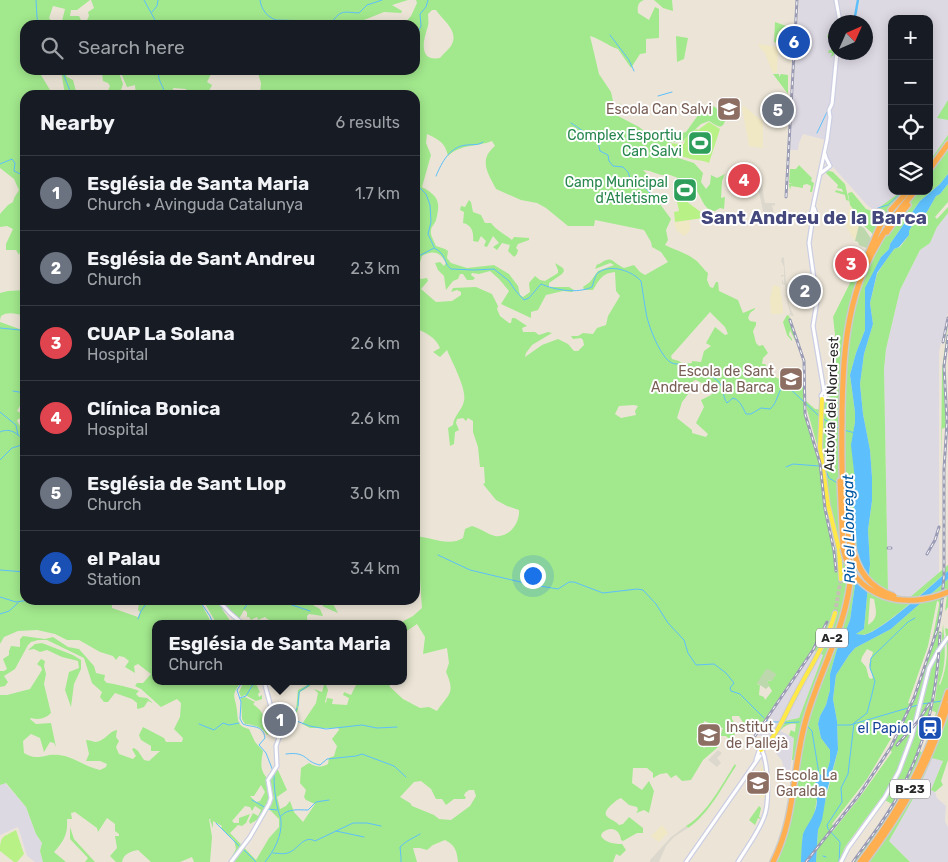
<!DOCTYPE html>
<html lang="en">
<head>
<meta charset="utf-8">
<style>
  body { margin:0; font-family:Rubik,sans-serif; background:#242831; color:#f1f3f6 }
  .controls { position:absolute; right:15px; top:15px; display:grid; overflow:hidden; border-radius:10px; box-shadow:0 2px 12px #0003 }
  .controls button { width:45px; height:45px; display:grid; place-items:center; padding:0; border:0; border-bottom:1px solid #363941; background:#171b24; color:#f1f3f6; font:25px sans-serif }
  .compass { position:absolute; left:828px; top:15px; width:45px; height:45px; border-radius:50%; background:#171b24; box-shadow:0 2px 12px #0003; rotate:45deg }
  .you { position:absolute; left:532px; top:575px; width:18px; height:18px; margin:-12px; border:4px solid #fff; border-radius:50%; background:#1a73e8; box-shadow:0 0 0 8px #1a73e833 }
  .badge { display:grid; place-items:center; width:32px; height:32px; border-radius:50%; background:#ea580c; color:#fff; font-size:16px; font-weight:700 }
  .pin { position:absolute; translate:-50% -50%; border:2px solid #fff; box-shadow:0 1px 5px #0006 }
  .popup { position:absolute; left:152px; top:620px; width:255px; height:65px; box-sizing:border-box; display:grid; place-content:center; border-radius:10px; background:#171b24; filter:drop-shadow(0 1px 4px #0005); font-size:16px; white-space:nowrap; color:#9ea1a6 }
  .popup b { font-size:19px; color:#f1f3f6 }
  .popup::after { content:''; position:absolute; left:50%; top:100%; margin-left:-10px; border:10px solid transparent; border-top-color:#171b24 }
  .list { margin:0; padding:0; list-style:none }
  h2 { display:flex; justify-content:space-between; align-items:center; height:65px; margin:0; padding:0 20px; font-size:21px }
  h2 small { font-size:16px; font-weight:400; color:#9ea1a6 }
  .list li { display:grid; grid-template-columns:32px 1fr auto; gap:15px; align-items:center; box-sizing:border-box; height:75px; padding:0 20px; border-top:1px solid #363941 }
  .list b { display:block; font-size:19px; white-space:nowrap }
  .list p { margin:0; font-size:16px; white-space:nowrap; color:#9ea1a6 }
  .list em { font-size:16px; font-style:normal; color:#9ea1a6 }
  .icon { flex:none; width:28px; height:28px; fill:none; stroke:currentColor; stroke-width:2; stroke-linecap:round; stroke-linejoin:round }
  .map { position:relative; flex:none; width:948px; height:862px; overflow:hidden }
  .search { position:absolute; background:#171b24; box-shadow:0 2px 12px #0003; left:20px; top:20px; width:400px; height:55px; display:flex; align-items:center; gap:12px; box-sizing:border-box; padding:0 18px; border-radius:15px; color:#9ea1a6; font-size:19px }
  .panel { position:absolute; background:#171b24; box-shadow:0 2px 12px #0003; left:20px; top:90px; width:400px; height:515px; border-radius:15px }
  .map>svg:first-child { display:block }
  .industrial { fill:#ddd9e3 }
  .education { fill:#f0e7c4 }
  .green { fill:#a2e98d; fill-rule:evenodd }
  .cemetery { fill:#bdd8ac }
  .pitch { fill:#b8f287 }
  .plaza { fill:#dcd8ce }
  .water { fill:#5dbffb }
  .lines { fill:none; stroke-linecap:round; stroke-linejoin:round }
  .stream { stroke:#5dbffb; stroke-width:1 }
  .canal { stroke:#5dbffb; stroke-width:2.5 }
  .river { stroke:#5dbffb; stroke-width:3 }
  .primary-tunnel { stroke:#c5bfb4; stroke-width:4; stroke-dasharray:4 2; stroke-linecap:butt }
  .secondary-casing { stroke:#cccee3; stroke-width:5.5 }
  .primary-casing { stroke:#cbcbcb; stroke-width:6 }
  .motorway-casing { stroke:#cbcbcb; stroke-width:8 }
  .secondary { stroke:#fff; stroke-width:3 }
  .primary { stroke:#ffe949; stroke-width:4 }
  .motorway { stroke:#ffaf4f; stroke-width:5 }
  .rail-casing { stroke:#9a9bb4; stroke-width:3 }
  .rail { stroke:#fff; stroke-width:1; stroke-dasharray:4; stroke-linecap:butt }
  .secondary-bridge-casing { stroke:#cccee3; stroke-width:5.5; stroke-linecap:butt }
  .motorway-bridge-casing { stroke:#cbcbcb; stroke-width:8; stroke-linecap:butt }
  .secondary-bridge { stroke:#fff; stroke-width:3 }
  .motorway-bridge { stroke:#ffaf4f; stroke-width:5 }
  .labels { text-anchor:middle; stroke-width:4; stroke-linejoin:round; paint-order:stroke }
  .shield { fill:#fff; stroke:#686868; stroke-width:1 }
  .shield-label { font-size:12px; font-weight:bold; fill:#282828 }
  .education-label { font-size:14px; fill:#785e54; stroke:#fff; text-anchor:end }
  .leisure-label { font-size:14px; fill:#27864d; stroke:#fff; text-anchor:end }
  .street-label { font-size:14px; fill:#282828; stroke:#fff }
  .transit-label { font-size:14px; fill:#164399; stroke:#fff; text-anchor:end }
  .water-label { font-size:15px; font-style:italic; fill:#0058a3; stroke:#fff }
  .district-label { font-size:19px; font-weight:bold; fill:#44487c; stroke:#fff }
</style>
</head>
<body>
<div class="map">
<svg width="948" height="862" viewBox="0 0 948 862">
  <rect width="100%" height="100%" fill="#ece5d7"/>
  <path class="industrial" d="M799,0H857L853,22H836V52L847,53L846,56H849V53L866,52V22H855L860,0H948V135L929,162V19H892V191H902L877,209H872L867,205L834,168L827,158L829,141L803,134L799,143L798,150H790Z
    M948,213V313L939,352V573L909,598L888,593L884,369L886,349L900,290L920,250L930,243L937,227Z
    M814,650L823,655L799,718L784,721L779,730L794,738L790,772L784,770L782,761L775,752L777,739L771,736L769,738L757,735L766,721L771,724L773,720L769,717Z
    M932,757L943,761L931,790L935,792L937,798L946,806L945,821L948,827V862H910L889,841L918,790Z
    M5,783L26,807L36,834L42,843L40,851L43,862H35L27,856L18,827L0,835V785Z"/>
  <path class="education" d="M758,44L778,47L777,73H773L765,53L760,48Z
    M723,102L736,105L738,118L726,116L721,111Z
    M744,106L763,122V148L749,146L742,107Z
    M850,206L861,220L855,241L845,224Z
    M690,220V230L685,236L677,231L674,224L675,222Z
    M773,285L780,287L783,309V313L781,314H771L770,299Z
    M781,372L788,375L794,373L803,381L800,387L792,386L789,381L776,377Z
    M704,725L721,730L717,736L704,747L697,739Z
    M763,765L765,776V798L763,799L748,788Z
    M662,825L668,833L659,842L651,836Z"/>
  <path class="green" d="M0,0H90L77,10H71L70,16H79L82,22H86L89,16L88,12L94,8L91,0H408L392,5L402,11L401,13L384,12L354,24L349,21L341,25H63L62,21L65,9L53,6L49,18L55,25H25V70H38L53,95H25V254L20,252L19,255L16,250H6V244L13,229L7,226L0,227V214L8,205L13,202L14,198L19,190L14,179L0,168Z
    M416,0H644C638,2 637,7 638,13L649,20L655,7L659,9V38L646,39V53L640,54L631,68L618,49C608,46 601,39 590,36L599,74L611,92L613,101L608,106L613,110L621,103L618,116L639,127L651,136L659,139L686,132L706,104L715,107L726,117C723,131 719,127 709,121L701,124L683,141L666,143V154L694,163L703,173L701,182L706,189L710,184L711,175L717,178L725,174L722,181L721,198L725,197L724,209L720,208L715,211C702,211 702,193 692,186C686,182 677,177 670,175C664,174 669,177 662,175C656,174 650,170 643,170L650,177L649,197L660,204L671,219L666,230L668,240L665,245C674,250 685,252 694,259C700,263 703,269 708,273L707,280L710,287L713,288L716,282H718L719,291L738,300L743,313L755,308V309L750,313L748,318L750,321L756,322V325L753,331L756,343L759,346L763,345L768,353L763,358L762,364H765C769,368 772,376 777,378C783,381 788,380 792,386V380H800V385L795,386L800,387L805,380L804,398H805L806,394V401L815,409L823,410L824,402L836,390V376L835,375V356L837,352L833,317L874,235L862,224V220L850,205L848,193L852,192L866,209L878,213L877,209L902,191H929V162L948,135V174L940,184L920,201L890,244L889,249L881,257L865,299V330L856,353L850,375L855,412V422L852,445L855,480L854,509L858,564L850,620L846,630L841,636L842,642L837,649L830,674V690L826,705L820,716L818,724L821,738L830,750V761L826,774L822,775L815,792L817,799L814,816L803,834L801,862H776C791,829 795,797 798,761L792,760L794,738L789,735L791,730L795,732L796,724C790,723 784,726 781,730L779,729L784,721L799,718L823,655L814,650L828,622H826L813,648L763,722L755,721L752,718L744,724L739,716H732V719L737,728L734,736L729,739L726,736H720L723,728L704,721L703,728L696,739L704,748L713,742L718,747L703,760L691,780L682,781L676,775L671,778L667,773L660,774L653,778V773L647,768H633L632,783L642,790L649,781L654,791L649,813L644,810L636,813L638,810L637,807L629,805L621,798C616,800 615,802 611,805C598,818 612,817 619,825L623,824L629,817L643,828V833H637L623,841L621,840C620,830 611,825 602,833L601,836C605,843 615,844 622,844L626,850L620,856L616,854L613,862H458C457,851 455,845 445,840L433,845L427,850L420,848H413L417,862H232L231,858L236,849L234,840L221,828L222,826L213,821V828L210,820H212L209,819L212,837L210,862H194L192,857L180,862H151L138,850C131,851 123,854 122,862H116L110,856L117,848L115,836H119V834L115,831V824L107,818L98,832L97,828L75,812L71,813L72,819H67C68,834 64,841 54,852L66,862H43L40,851L42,843L36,834L26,807L6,783L0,785V695H7L30,689L42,670L41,667L37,664L41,659L45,661L44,666L46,674L44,684L51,713C45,719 39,720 31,718L30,719L36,724L51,723L56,747L54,743L50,742L44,752L40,738L31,734L23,741L24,753C39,762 44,753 59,755C72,756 86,767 100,770L106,767L107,764L100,761H86L89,754L86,740C89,740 92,741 95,742C104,742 109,731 117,730L116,737L119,741L116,747L119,754L133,759L136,756L132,749L134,748L138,751L144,760L149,761L160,751H151V746L141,740L139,735L143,727L164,738L166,742H182L183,738L174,729L180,717L181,703L177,699L161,707L141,689L135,686L137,683H143L151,674L138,664L134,666L135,673L125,667L129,661L124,657L119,656L116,660L113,656L100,652L79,640H67L55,634L37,630L18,631L4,637L0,644V322L25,331V407L20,406L17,411L25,415L24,418L18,419L17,421L25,434V600H112V608L138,617L140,612L138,610L139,603L133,600H199L209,618L211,624H156V681H242C229,697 236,696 237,711C238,722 238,726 249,729L255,742L263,751C261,763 259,771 269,780L277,770H278L287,790L277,797L280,809L286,806L290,801L294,812L303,822L315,804L306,800L304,797L306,790L300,783L301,768L309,763C316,767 320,768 328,764L329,758L334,756L337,746L332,739L339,730L338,728H310L302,724L316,703L318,693L314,689L322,692L324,685L321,682L328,681L326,685L328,690L325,702L326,703L327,698L333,699L332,704L347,705L349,698L343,695L344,692L351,695L358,681H388L390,687L403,699L420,708L429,707L437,711C448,694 456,694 446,672L449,663L447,648L423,654L425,637L417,624L404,633V624H398L413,616L422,608L420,579L415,572V536C430,537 449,547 463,538L465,529L472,526C480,528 487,534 495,536C509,538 520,523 519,510L507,506L496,500L483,484L485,483L484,467H480L478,447L473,432V421L468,418L466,421L463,418L457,419L456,423L459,430L455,432L454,444L450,446L448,428L453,425C454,415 462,411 464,401C467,389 452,362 447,350L440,357L433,352L440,348C437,339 425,331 415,329V95H260L261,83L257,70H415V25H403L411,16L417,3ZM432,10H436C443,21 460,31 451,46C448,50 443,54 440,58C417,62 424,38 428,26C429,22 428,18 428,14ZM427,134C439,140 445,142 448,156C460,144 477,147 492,141L495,146C478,160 488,173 496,189L521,200L537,203L546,208L568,226H594L595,220L644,230L651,242L652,247L661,252L668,262L645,275L640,272L634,265L624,268C612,263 613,255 601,263C594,267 599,261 595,269L610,263L614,265L598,271L590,282L583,287L584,290H593C599,280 602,273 615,272L616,291L620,296L608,316L606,325L597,328L593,334L583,333L578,336H571L573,339L581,338L583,340L584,345L578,351H574L568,344L558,339L542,345L525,357L526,353L532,345L552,333L548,332L539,335L535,332H523L522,328L527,326L515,318H512L511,323H509L500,316L497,309L498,306L492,294L476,287L453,288L451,292L457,290L461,292V295L452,301L436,302L421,289L428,281L427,278L421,279L416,276L422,256C432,250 440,251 446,263L444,266L440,262L435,263L438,270L444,276L446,290L453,281L458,279L460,274H463L467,280H473L475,278L471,275L472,273L479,274L490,271L499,279L509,291L501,304L531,318V312L538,310L546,295L563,291L572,292L574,290L569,287H549V283L562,274L564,271L563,268L555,263L558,270V273L545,281L540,280L535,276L529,283L530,292L523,297L520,295L518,286L509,274L494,265L467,268L451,263L447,258L448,251L445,249L436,246C434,241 430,235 431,231C431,226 435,224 436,220C441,201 438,196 422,187L431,155L426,143ZM710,312L725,327L728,334L725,335L715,327L706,343L711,346L704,351L701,362L692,361V363L683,364L679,361L672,359L671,356ZM696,380L706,385L713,392L711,395L701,400L704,407L696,423L708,434L706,437L692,433V430L677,418L682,402L693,388V381ZM634,405L638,406L635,411L636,415L621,418L615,414L619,406ZM804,406H806L819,452L827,509L835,542L837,571H835L832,542L824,509L820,465L805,417ZM834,455L835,470H834C827,466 824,467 824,457ZM776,674L771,681L769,680L767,683L772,691L765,700L764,697L759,695L760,685L757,684ZM421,781L431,789L436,799H442L446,805L454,799H465L466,797L464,796L465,793L469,790H474L476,796L470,806L451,820L439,819L434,815L412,806L410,803L400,797L414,782ZM261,785L265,792L260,801L256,802L250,796H254ZM245,806L250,807L252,811L255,806L261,810L258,816L253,813L249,821L250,824L260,818L267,807L279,819V827L269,838L256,860L230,833L238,825L242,826L246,823L250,814L239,818V823H234L232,821Z
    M654,0H672L673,11L663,8Z
    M775,22L789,27V46L774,42Z
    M831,33L835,34L834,55L831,57L832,53H828L829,50H831L832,38L827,37L828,34L831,35Z
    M676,36L688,38L684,59L677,62Z
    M61,70H64L67,77L73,80L77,95H65Z
    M90,70H118L123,84L121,90L122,95H106L110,86L108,83L103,81L102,73L99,71L94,73Z
    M122,70H213L207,82L212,85L207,95H186V89L173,88L174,95H136L135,85L127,87L121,73Z
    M773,74H779V77L781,74L788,75V94Z
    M776,100L788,104L787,115L781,114V107L774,106Z
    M948,100V120L937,118Z
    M799,165L812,178L811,181L814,183L812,192H810L811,186L807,184L803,185V188L791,186L790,190L789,184H792L789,183L790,169H796Z
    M826,170L833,172L845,184L849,201L846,200L845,195L835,192L836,190L843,192L842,189L837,188L838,185L825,172Z
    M948,184V202L935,217L937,219L948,207V213L937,227L930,243L920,250L900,290L886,349L884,369L888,593L909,598L948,565V571C932,584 881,632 863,635C861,635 858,634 856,634L864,629L870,564L868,530L872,501V477L870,450L863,414L860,384L864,354L873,324L870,303L877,274L886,260L894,249L900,247L909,235V231L913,224L927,212L936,196L940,194ZM870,598L874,599C876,611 879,618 868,625Z
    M469,200L471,202L473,212L481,215L485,223H491C497,231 505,234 512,240L514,237L529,238V240L518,244L516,248L518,250L517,254L514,257L508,251L510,245L502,243L497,250L493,247L499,243L493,236L487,247L484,246L486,241L481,236L478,242L473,241C474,233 472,225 463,223L464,212L460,210L461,206L465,207Z
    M702,210L711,216L720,217L719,226L711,222L702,220Z
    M25,290V316C17,314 8,311 1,316L0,320V293L8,291Z
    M787,315L789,316L791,320L789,321L796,339L795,340L790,330L789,335L792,339V341L787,335L783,322Z
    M948,324L943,376L946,427L942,429L941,465L942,370Z
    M948,579V607L945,611L947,595H945L944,599H941L940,617L931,646L939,605V602L937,601L928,646L908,703L912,704L939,627L938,665L933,699L935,700L939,668L943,624C945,645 947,664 939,684L940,685C948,666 948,648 945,628L948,629V760L941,781L943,785L935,792L931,790L943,761L932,758L918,790L889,841L910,862H854L889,813L907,782L905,781L892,804L881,798L845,847L839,862H816L818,830L838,750L837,721L833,699L836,675L849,655L855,648L891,629ZM867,649L873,652L869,665L873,677L872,679L869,678L866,667L861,661L862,657ZM934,702L932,711L936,712L930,738L923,753L920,751L908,778L907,777L920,747ZM899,725L902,727L890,750L892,752L860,797L833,831L831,829L834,826L832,824L867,779Z
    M206,600L221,604L224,608L222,609L229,619V624H214L215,621L204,602Z
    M220,600H304L320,609L323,616L309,614L307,616V619L310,622L319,624H300L296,621C287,628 272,624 265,617L258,620L257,617L251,620L249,617H247V612L244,610L239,619L227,609Z
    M325,600H331L338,613L324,607L320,602Z
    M23,636L45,639L53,637L68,647L79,649L94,666L96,673L105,675L104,680L107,683C112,683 131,688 137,690L139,691L136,694L139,697L147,698L153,703L148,701L144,707L138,709L137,708V703L132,699L115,693L108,702H104L100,697L102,692L92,683L84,658L47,640H38L31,642L28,645L15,669L4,676L8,682L5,686L0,687V671H4L7,669L3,659L9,655V651L11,646L20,647V639Z
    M42,643L73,655L81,660V669L74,684L71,707L65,690L69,672L79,668L78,661L62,657L47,650L40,652L34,649L28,650L35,644Z
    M244,681H251L249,683L251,685L253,681H257L256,684L260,692L258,694L259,697L262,695V699L256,701L245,695L241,697L239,692Z
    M309,681H312L310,686L300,692L298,710L296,714L297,719L294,716C292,723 285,723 281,727L283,730L282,733L280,727L285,723L282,719L290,718L296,710L298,690L306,686Z
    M245,697L255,702L253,704L260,710L273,731L267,735C262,727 255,725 245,724L242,719L241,698Z
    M735,764L736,766C722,787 709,814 688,828L686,826C707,814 722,784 735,764Z
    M759,806L761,808L759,817L763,819L762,820L758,818L755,825L749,820Z
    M70,827L74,839L95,862H85L88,858L70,839Z"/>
  <path class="cemetery" d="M859,225L864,228L872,240L869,249L859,245L858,242L855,241Z
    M766,669H769L776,674L772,681L769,680L767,683L770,685L766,689L757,683Z"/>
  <path class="pitch" d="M709,122L720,129L709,163C700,159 695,161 688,158C681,156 674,155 666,154V143L684,144L685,139L696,129L698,130Z
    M679,184L694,188L696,194L692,197L676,192L674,187Z
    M686,201L702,213L703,218L675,222L674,212L679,211L677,202Z
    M16,830L24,854L17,862H14L0,851C0,836 3,837 16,830Z"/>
  <path class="plaza" d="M759,182L762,185L765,203H775V206L772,205L774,213L766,214L763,211L757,183Z
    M782,257L784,258L786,282L789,285L787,284L789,305L794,316L789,315L790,313L786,296H784L786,295L785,285L782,284V278L784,284V276L781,277V275H784V267L781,261Z
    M718,750L722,753L717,758L721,763L717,767L708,760Z
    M686,826L688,828L674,837L666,846L659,862H650V860L671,837Z"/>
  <path class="water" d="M948,174V184L940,194L936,196L927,212L913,224L909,231V235L899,247L894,249L877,273L870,303L873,324L864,354L860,384L863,414L870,450L872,477V501L868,530L870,564L864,629L856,634C857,634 864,635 864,635C882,631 932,585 948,571V579L891,629L855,648L849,655L836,675L833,699L837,721L838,750L827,791L822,820L818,830L816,862H801C801,857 802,839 803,834C808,822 816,816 817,801C817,787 812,789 819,774L822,775L826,774L830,761V750L821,738L818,724L820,716L826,705L830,690V674L837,649L842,642L841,636L846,630L850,620L858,564L854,509L855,480L851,445L855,422V412L850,375L856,353L865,330V288L881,257L889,249L890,244L920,201L940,184Z"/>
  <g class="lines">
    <path class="stream" d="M36,0L37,18L40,25
      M144,0L155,20V25
      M260,0C261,9 267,17 276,20L314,21L328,25
      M152,12L157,6L158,0
      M330,25C341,9 342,12 359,13L367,5L382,0
      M610,35L629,60L634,71
      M415,46L419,43L417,34L421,26L420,14L426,7L428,0
      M63,70C64,79 69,86 71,95
      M159,70C156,80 164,85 165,95
      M371,70L379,72L386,70
      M658,96L672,92
      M571,123L583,131L587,136H592L598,142L600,151L608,155L609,161L613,166L623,167L628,172L630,178L642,185L650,193L661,199
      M817,133L827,112
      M0,164L12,159L15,163L14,171L25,176
      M436,176C442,162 450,146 467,145C473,144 477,146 483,142
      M416,184L426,194L430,205L431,222L428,234L434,247
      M878,208L888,205L901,193
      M415,258L434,248C447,254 443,263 451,269L474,270L494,269L509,281L515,290L524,300L529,298L541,284C555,290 577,294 592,287C594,282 595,274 599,272C612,264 632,271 641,281C643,292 644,302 646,312C647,323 661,359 672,363C674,364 677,364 680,364C693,368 707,371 718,381C724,387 722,396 727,403L733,398C740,400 743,408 746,414H751L761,408L770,409C778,403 777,391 785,384L819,416
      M0,328L20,330L25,333
      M13,391L25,393
      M0,412L16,425L18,435
      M822,418L840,429
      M844,430L855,433
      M0,432C11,427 17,434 25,441
      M0,460L12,448L25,444
      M786,467L793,464L819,466
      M826,471L829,478L839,484
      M846,489L855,496
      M438,555L470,570L533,585
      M0,570L25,572
      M534,585L558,589L569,582H574L603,593L637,589L643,590L656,604L668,623L684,640L688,653L696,665L714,664L726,673L734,683L730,688L731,691L740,694L764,718
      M0,597L16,602L29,600
      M41,600L42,601L49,600
      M199,600L210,616L213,624
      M277,600L310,611
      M244,609L250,600
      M0,614L9,611L18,603
      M138,619L141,611L149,600
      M243,681L237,690L241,702L240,719L243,724C252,728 263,724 265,738L259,745L266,753L273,771
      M240,698L246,696L255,681
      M922,704L942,701
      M298,706L299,692L309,685L310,681
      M291,719L310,726L326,729L362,725L377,728L397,727
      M767,720L772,722H780
      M783,723L799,722
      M199,724L214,730L223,723L229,725L239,723
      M837,725H850L918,705
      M807,726L812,731L819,774
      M281,727L291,719L297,708
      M286,754C308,751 304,762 320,765L327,759L356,756L362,754L394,766L406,777
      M252,800L266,808
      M268,809L277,810
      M281,816C288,808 299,810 308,810L316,802L329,800
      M216,823L240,847
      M336,831L364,837
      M243,849L256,862
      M273,853C278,853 285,855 290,852C299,848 304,835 315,841L353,823H367L381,826
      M823,856L826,857
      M401,857L400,847C407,840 412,839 420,834
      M265,862C274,851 282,836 281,821C281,817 279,814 278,810C275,798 274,786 274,774
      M401,862V858
      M839,862L840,842L828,829L827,825L842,802L841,788L848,774L854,723L867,713L872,694L875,681L870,668L871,658L908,622L915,618"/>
    <path class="canal" d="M854,22L858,0
      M846,58L848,52"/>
    <path class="river" d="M815,786L814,791L818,798"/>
    <path class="primary-tunnel" d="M835,613L841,579"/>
    <defs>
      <path id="secondary" d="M836,0L840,22
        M821,173L830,166L826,158L825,154
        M812,219L814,220L817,217L814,208
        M824,391L821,396L823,399L826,396L824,391L813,326L817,301L809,243L812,223L811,216L827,140L830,117L829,110L832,104L837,52
        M218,600L230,613L243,624
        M231,862L250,837L269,804L271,798L268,780L277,766L276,746L281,732L274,719L264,681
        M686,862L760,756
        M738,862C747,847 758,833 764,817C770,802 768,764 762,750L759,751L756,760
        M841,862L848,848L885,797L899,771L912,736L929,668L938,651"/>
      <path id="primary" d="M822,399L820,447L828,505L839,549L841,579
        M761,750C776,739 787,710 796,694C810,667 827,642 835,613"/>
      <path id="motorway" d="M929,170L948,144
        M891,210L908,191
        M879,212L883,214V221
        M899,216L908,205
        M887,232L894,222
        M868,254L880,226L886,216
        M840,481L843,548
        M773,862C796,817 792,770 805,723C818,673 848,625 851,572C852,545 845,517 843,490C841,463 842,437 842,410C844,318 853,263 915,191
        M860,862C903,805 927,760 948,692
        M865,862C904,810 928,767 948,705"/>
    </defs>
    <use href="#secondary" class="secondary-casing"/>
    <use href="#primary" class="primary-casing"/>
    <use href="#motorway" class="motorway-casing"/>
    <use href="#secondary" class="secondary"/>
    <use href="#primary" class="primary"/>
    <use href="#motorway" class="motorway"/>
    <defs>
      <path id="rail" d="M786,197L797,0
        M790,320L804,361L805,414L820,463L825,509L834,551L836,571
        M943,342L948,318
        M888,548H891
        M927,554L935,540L939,527
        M755,736L813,650L827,622
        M897,745L919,720L929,704
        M806,862L859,795L891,747L914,698L938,627L941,611L944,576V469L947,422L944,366L948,336
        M853,862C868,841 884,821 896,799C927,744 937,695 940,633"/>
    </defs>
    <use href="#rail" class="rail-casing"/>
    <use href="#rail" class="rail"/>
    <defs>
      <path id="secondary-bridge" d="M938,651L948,637"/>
      <path id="motorway-bridge" d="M852,543C856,569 869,588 894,596
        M843,548C853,598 905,611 948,592"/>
    </defs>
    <use href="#secondary-bridge" class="secondary-bridge-casing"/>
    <use href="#motorway-bridge" class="motorway-bridge-casing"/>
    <use href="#secondary-bridge" class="secondary-bridge"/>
    <use href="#motorway-bridge" class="motorway-bridge"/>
  </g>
  <defs>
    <symbol id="school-square" viewBox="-11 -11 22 22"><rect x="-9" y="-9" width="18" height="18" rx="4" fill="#8d6e63" stroke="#fff"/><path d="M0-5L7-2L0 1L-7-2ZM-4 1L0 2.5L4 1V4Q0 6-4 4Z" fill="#fff"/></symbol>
    <symbol id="stadium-square" viewBox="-11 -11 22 22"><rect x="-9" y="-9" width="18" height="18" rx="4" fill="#2e9e5b" stroke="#fff"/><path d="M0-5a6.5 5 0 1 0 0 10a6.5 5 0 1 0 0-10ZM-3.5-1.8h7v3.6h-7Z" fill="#fff"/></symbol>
    <symbol id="station-square" viewBox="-11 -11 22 22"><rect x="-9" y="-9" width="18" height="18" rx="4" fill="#1a4fb4" stroke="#fff"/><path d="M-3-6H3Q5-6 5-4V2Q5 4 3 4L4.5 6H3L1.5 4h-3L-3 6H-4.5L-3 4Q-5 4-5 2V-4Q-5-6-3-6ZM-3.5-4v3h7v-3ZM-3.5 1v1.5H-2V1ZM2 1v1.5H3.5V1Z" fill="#fff"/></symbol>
  </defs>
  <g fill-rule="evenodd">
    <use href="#school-square" x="715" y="95" width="28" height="28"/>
    <use href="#stadium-square" x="686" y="129" width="28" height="28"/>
    <use href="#stadium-square" x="671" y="176" width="28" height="28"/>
    <use href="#school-square" x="777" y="365" width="28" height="28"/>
    <use href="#station-square" x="916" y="714" width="28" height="28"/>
    <use href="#school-square" x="695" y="721" width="28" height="28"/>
    <use href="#school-square" x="744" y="769" width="28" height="28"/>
  </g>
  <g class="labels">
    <g class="shield">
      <rect x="816" y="628.5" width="32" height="19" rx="4"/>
      <rect x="890" y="779.5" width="40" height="19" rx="4"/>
    </g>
    <g class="shield-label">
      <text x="832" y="642">A-2</text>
      <text x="910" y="793">B-23</text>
    </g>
    <g class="education-label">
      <text x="712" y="114">Escola Can Salvi</text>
      <text x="774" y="376">Escola de Sant<tspan x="774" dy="16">Andreu de la Barca</tspan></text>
      <text x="726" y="732" text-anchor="start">Institut<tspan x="726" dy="16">de Pallejà</tspan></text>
      <text x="776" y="780" text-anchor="start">Escola La<tspan x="776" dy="16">Garalda</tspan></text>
    </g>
    <g class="leisure-label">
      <text x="682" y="140">Complex Esportiu<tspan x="682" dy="16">Can Salvi</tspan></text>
      <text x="668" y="187">Camp Municipal<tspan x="668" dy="16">d'Atletisme</tspan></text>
    </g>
    <g class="street-label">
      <text transform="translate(831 404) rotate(-88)" y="5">Autovia del Nord-est</text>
    </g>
    <g class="transit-label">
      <text x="912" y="733">el Papiol</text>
    </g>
    <g class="water-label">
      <text transform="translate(849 529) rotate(-91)" y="5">Riu el Llobregat</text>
    </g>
    <g class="district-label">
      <text x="814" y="224">Sant Andreu de la Barca</text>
    </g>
  </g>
</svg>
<div class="controls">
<button>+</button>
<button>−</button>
<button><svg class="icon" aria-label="locate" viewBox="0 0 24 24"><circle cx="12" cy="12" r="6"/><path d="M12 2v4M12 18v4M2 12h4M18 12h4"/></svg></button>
<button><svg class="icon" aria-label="layers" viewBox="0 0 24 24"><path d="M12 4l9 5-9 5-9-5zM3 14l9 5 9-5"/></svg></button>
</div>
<svg class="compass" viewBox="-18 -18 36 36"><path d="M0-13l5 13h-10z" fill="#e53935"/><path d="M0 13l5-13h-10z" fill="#9ea1a6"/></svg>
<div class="you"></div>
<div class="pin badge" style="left:280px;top:720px;background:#6b7280">1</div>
<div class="popup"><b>Església de Santa Maria</b>Church</div>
<div class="pin badge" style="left:805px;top:291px;background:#6b7280">2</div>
<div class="pin badge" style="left:851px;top:264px;background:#e0444e">3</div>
<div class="pin badge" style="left:744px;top:180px;background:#e0444e">4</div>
<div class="pin badge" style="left:778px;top:110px;background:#6b7280">5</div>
<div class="pin badge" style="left:794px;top:42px;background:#1a4fb4">6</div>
<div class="search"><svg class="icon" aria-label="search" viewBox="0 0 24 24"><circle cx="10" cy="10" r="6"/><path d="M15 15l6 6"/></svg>Search here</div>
<section class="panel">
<h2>Nearby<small>6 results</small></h2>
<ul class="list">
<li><span class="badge" style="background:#6b7280">1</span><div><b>Església de Santa Maria</b><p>Church · Avinguda Catalunya</p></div><em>1.7 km</em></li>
<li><span class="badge" style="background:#6b7280">2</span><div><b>Església de Sant Andreu</b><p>Church</p></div><em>2.3 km</em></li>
<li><span class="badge" style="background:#e0444e">3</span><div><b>CUAP La Solana</b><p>Hospital</p></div><em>2.6 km</em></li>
<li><span class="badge" style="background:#e0444e">4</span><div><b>Clínica Bonica</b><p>Hospital</p></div><em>2.6 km</em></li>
<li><span class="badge" style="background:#6b7280">5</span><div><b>Església de Sant Llop</b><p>Church</p></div><em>3.0 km</em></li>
<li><span class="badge" style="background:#1a4fb4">6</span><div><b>el Palau</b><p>Station</p></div><em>3.4 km</em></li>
</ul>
</section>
</div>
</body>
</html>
